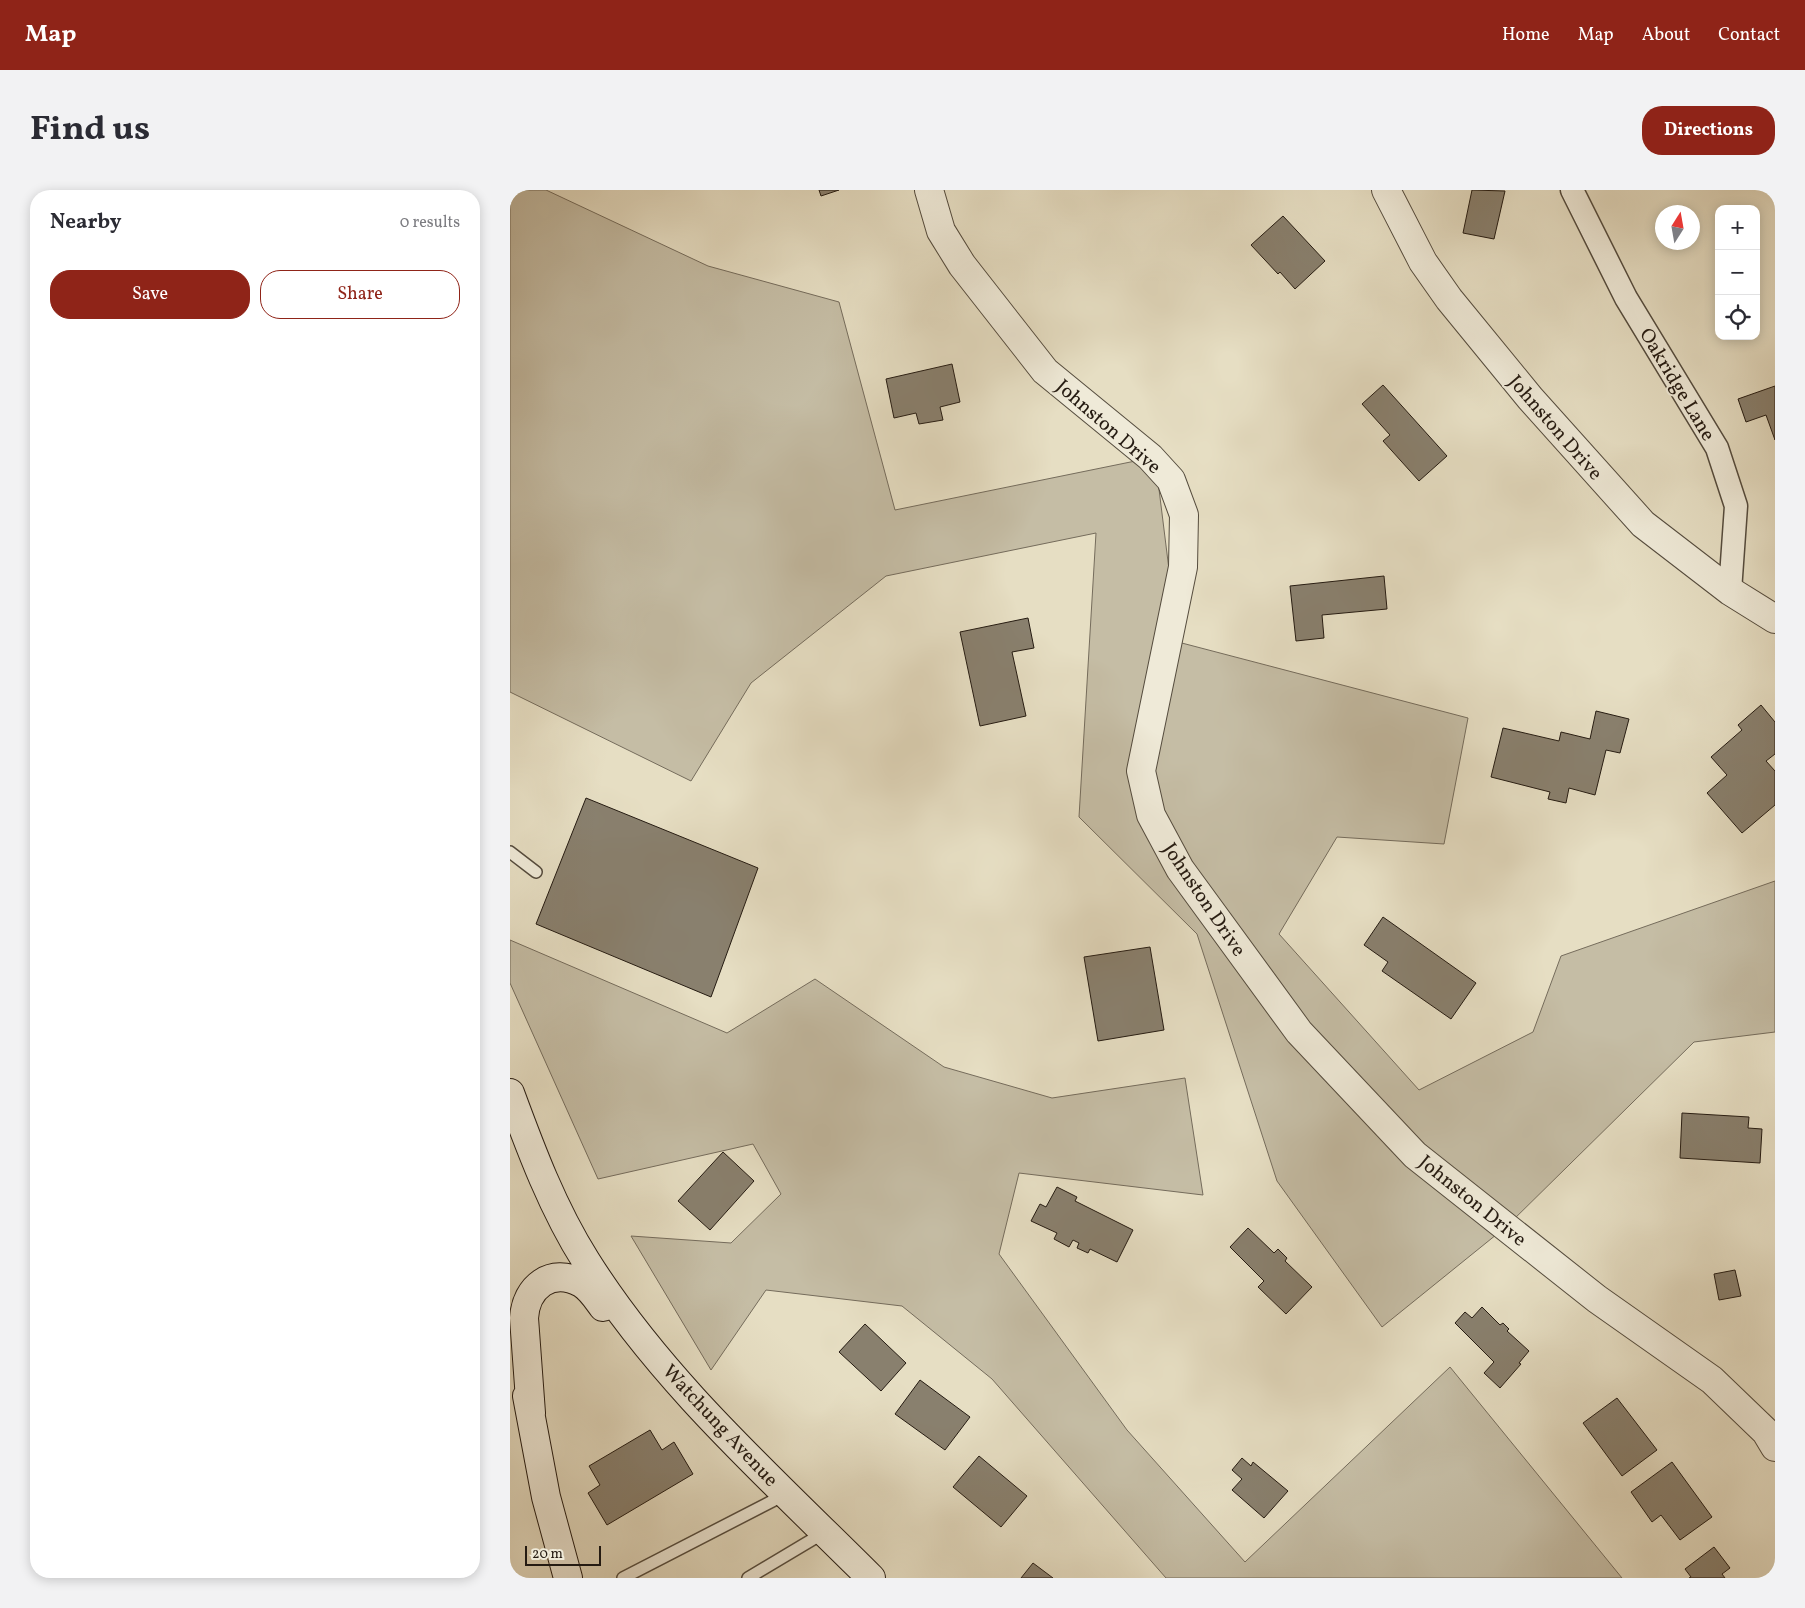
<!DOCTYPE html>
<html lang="en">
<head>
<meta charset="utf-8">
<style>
  body { margin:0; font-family:Vollkorn,serif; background:#f2f2f3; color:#2b2b33 }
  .controls { position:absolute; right:15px; top:15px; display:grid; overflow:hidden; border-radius:10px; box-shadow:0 2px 12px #0003 }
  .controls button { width:45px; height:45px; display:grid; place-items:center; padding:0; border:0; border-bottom:1px solid #e1e1e2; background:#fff; color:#2b2b33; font:25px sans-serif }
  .compass { position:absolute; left:1145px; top:15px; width:45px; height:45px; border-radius:50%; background:#fff; box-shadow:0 2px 12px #0003; rotate:11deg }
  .scale { position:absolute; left:15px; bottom:12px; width:76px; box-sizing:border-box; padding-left:5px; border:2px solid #251b12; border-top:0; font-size:14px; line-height:18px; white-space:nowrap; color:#251b12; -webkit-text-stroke:4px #efead8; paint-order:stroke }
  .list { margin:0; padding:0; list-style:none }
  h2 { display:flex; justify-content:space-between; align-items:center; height:65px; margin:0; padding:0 20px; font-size:21px }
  h2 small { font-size:16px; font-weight:400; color:#7c7c81 }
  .actions { display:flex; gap:10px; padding:15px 20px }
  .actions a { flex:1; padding:11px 0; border:1px solid #8f2418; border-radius:20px; text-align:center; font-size:18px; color:#8f2418 }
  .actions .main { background:#8f2418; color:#fff }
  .icon { flex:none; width:28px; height:28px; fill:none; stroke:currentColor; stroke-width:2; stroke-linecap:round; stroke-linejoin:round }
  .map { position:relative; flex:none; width:1265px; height:1388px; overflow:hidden; border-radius:20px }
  header { display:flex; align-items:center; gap:30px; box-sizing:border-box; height:70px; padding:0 25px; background:#8f2418; color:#fff }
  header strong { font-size:24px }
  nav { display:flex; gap:28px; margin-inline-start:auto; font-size:18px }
  .intro { display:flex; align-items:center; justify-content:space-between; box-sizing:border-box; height:120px; padding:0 30px }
  h1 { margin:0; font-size:35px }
  .button { padding:12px 22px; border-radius:20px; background:#8f2418; color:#fff; font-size:18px; font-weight:700 }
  main { display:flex; gap:30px; padding:0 30px }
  aside { flex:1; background:#fff; border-radius:20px; box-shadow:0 2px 12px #0003 }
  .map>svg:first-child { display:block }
  .green { fill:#c5bda5; stroke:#756c5c }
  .building { fill:#89806e; stroke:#251b12 }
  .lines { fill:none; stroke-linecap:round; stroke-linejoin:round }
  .service-casing { stroke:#554c3e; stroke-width:14 }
  .minor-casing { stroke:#554c3e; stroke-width:25 }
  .tertiary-casing { stroke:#554c3e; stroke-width:30 }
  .secondary-casing { stroke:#251b12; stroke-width:30 }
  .service { stroke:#efead8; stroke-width:11 }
  .minor { stroke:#efead8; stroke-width:22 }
  .tertiary { stroke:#efead8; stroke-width:28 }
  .secondary { stroke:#efead8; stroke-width:28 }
  .labels { text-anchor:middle; stroke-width:4; stroke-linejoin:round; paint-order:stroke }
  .street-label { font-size:20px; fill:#251b12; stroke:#efead8 }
</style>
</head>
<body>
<header>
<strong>Map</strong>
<nav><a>Home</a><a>Map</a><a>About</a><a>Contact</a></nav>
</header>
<div class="intro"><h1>Find us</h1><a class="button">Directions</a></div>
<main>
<aside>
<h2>Nearby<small>0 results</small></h2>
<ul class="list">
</ul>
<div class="actions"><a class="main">Save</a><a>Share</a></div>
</aside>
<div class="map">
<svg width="1265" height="1388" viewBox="0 0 1265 1388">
  <rect width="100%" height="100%" fill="#e6dec3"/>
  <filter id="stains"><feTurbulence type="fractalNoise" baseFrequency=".004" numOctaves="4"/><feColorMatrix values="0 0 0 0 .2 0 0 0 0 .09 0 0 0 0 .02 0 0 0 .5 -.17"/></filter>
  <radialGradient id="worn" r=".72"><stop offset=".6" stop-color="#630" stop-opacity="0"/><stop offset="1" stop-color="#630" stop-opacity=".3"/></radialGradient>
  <path class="green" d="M0,0H36L198,76L329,112L385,320L645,267L668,452L958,528L934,654L827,647L769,744L909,900L1023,842L1051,766L1265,691V842L1184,852L997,1036L872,1137L767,991L687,744L569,627L586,343L376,386L241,493L181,591L0,502Z
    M0,750L217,843L305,789L434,877L542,908L675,888L693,1005L509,983L489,1064L617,1240L735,1372L940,1177L1112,1388H656L482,1189L392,1116L256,1100L201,1180L121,1046L221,1053L271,1004L243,954L88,989L0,793Z"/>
  <path class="building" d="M309,0H329L311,6Z
    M962,0L995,1L984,49L953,43Z
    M773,26L815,71L785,99L770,82L768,84L741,55Z
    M442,174L450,212L430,217L433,230L409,234L406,223L384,228L376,189Z
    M873,195L937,266L909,291L873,251L880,245L852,214Z
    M1265,196V250L1256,225L1236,232L1228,209Z
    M874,386L877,419L812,425L814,448L786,451L780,396Z
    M518,428L524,458L502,462L516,526L470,536L450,442Z
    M1251,515L1265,532V564L1256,571L1265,581V615L1232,643L1197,603L1217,585L1201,567L1232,540L1228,535Z
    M1086,521L1119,529L1110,563L1096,560L1085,605L1059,598L1056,613L1038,609L1040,602L981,587L993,538L1049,551L1051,542L1080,549Z
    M76,608L248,678L201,807L26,734Z
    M873,727L966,793L941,829L872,781L878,772L854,755Z
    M640,757L654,840L588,851L574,767Z
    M1172,923L1239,927L1238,938L1252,939L1250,973L1170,968Z
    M213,962L244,991L200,1040L168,1011Z
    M547,997L567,1007L565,1011L623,1040L607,1072L580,1059L578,1063L567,1058L569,1053L563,1050L559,1057L544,1049L547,1043L521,1031L530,1014L536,1017Z
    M738,1038L764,1063L768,1059L777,1068L775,1071L802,1097L776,1124L748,1097L754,1091L720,1057Z
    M1225,1080L1231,1106L1209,1110L1204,1084Z
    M972,1117L990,1135L993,1133L999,1139L997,1141L1019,1161L1009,1173L1011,1174L990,1198L974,1183L984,1172L945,1133L955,1122L962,1128Z
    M355,1134L396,1173L371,1201L329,1162Z
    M410,1190L460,1227L435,1260L385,1224Z
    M1107,1208L1147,1260L1112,1286L1073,1233Z
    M140,1240L152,1260L164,1252L183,1284L97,1335L78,1303L90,1295L79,1276Z
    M469,1266L517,1306L491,1337L443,1297Z
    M732,1268L741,1276L743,1272L778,1301L754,1328L722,1300L732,1289L722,1280Z
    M1162,1272L1202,1327L1170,1350L1151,1325L1142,1332L1121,1302Z
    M1204,1357L1220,1378L1212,1384L1215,1388H1179L1181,1387L1175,1379Z
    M523,1373L543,1388H511Z"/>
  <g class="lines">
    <defs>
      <path id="service" d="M0,662L26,682
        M113,1388L276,1304
        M238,1388L315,1342"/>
      <path id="minor" d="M1062,0L1116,108L1207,258L1226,316L1220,401"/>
      <path id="tertiary" d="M419,0L431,41L452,75L535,181L640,267L661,290L674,325L673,377L631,581L641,625L670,679L789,842L905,965L1087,1109L1202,1190L1256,1242L1265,1257
        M876,0L913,72L939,109L1020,208L1133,334L1220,401L1265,429"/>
      <path id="secondary" d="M0,903C21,960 43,1019 76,1071C152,1192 261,1288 361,1388
        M17,1206L36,1307L58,1388
        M21,1223L14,1128C16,1097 41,1077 71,1093C80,1098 87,1109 93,1117"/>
    </defs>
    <use href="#service" class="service-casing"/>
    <use href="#minor" class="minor-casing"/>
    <use href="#tertiary" class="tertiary-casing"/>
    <use href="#secondary" class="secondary-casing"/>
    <use href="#service" class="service"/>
    <use href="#minor" class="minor"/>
    <use href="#tertiary" class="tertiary"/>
    <use href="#secondary" class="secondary"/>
  </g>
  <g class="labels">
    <g class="street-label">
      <text transform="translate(1168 194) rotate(59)" y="7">Oakridge Lane</text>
      <text transform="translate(599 236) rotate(41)" y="7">Johnston Drive</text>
      <text transform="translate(1046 237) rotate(49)" y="7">Johnston Drive</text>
      <text transform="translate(695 709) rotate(56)" y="7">Johnston Drive</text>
      <text transform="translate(963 1010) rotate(39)" y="7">Johnston Drive</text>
      <text transform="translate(211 1235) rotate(47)" y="7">Watchung Avenue</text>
    </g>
  </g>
  <rect width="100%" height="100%" filter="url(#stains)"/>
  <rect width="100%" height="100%" fill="url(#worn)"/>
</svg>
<div class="controls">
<button>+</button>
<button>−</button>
<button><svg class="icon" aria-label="locate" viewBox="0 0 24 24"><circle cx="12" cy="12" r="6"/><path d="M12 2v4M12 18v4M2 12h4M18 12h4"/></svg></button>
</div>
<svg class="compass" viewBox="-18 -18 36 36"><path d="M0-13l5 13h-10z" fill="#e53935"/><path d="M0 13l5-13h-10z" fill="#7c7c81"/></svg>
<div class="scale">20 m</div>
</div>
</main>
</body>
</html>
